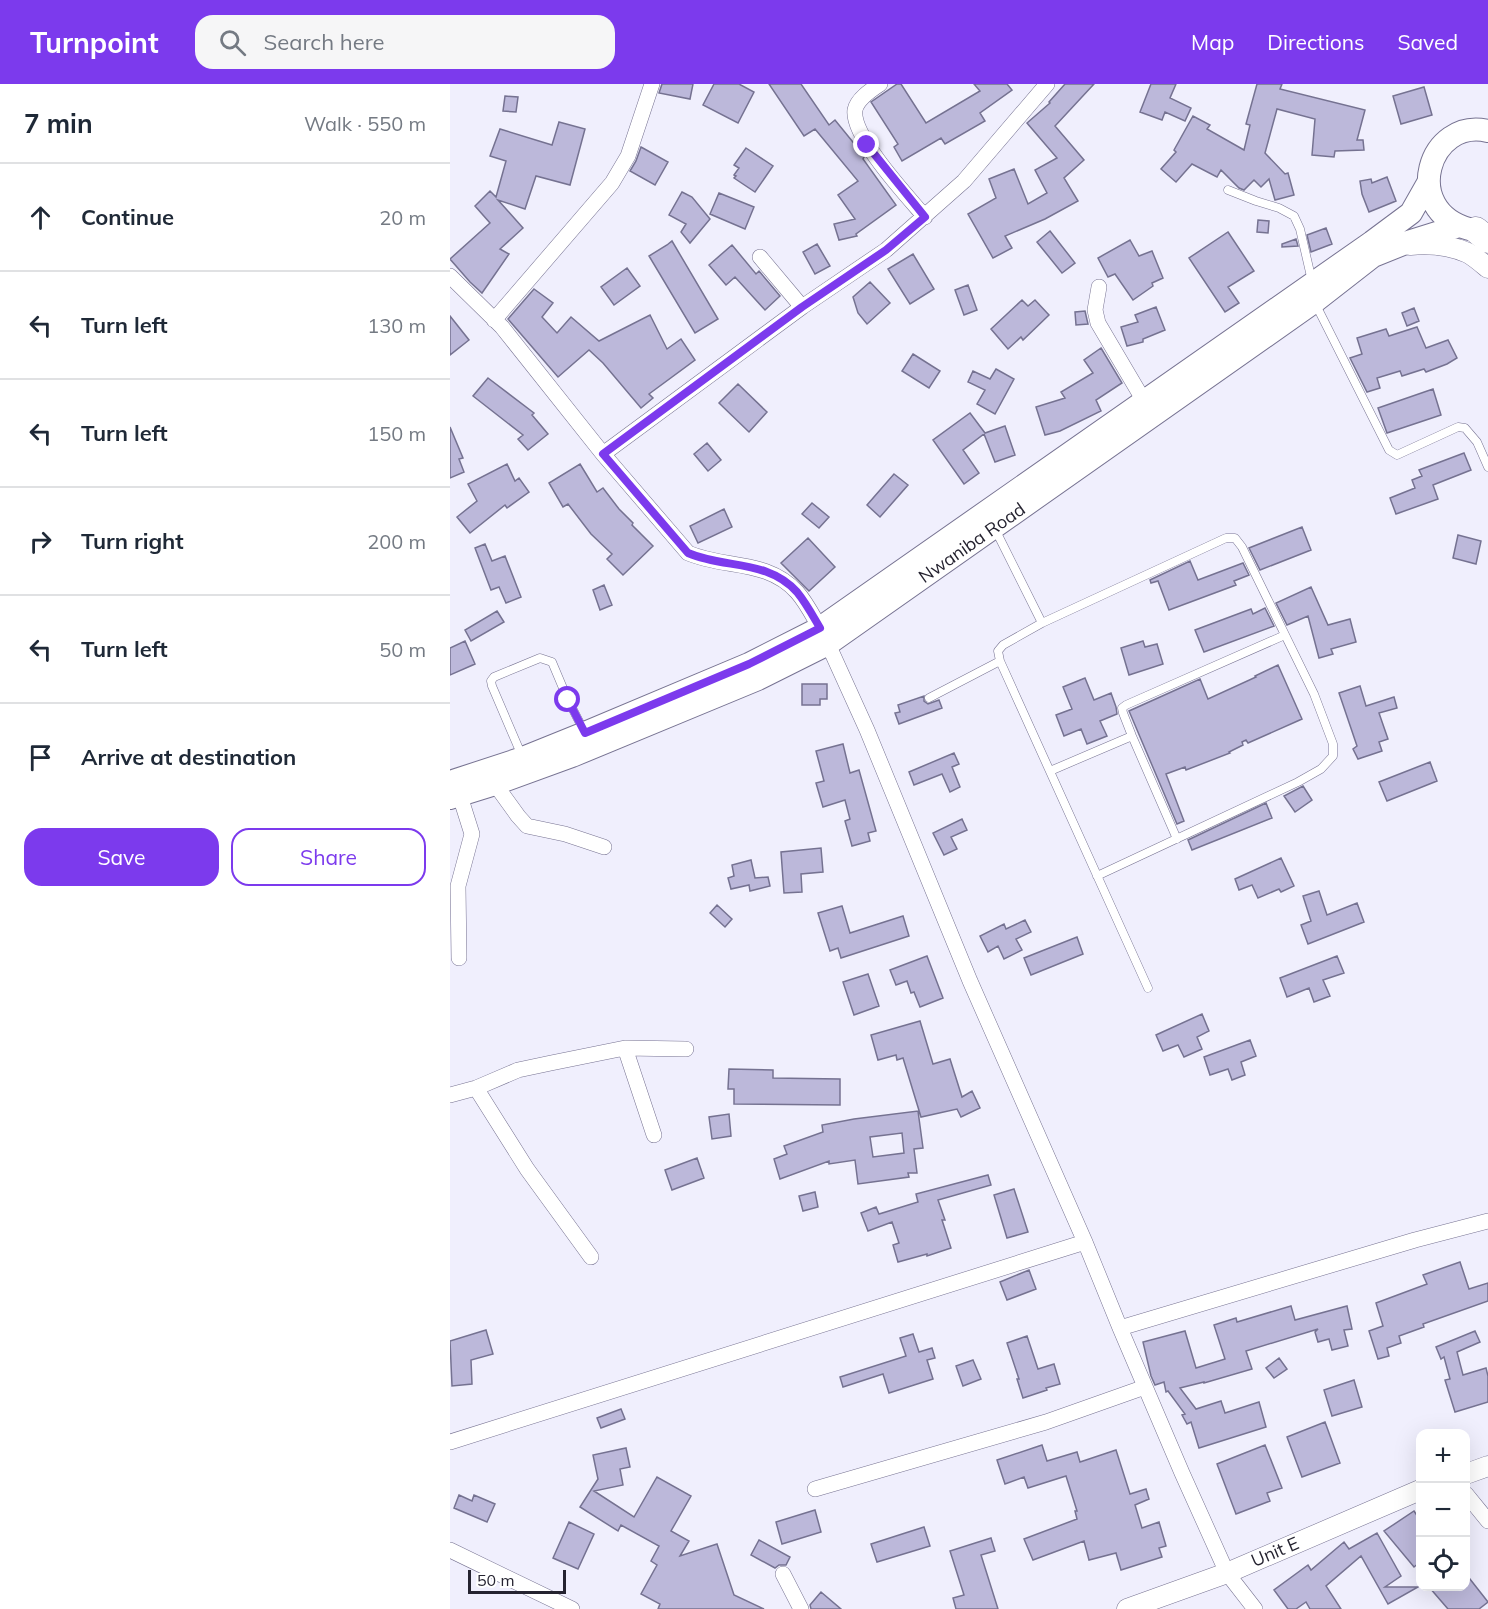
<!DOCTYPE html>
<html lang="en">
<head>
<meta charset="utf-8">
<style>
  body { margin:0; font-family:Mulish,sans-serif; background:#f6f6f7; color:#1f2937 }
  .controls { position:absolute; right:18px; bottom:18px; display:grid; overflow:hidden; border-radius:12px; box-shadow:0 6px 24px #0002 }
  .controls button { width:54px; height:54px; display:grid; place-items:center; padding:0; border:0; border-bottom:2px solid #e0e1e3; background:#fff; color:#1f2937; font:30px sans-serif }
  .scale { position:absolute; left:18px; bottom:15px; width:98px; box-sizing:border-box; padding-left:6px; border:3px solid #252330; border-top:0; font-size:16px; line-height:21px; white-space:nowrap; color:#252330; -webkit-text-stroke:4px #fff; paint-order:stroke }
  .stop { position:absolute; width:18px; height:18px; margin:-14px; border:4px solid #7c3aed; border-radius:50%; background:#fff }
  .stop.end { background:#7c3aed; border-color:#fff; box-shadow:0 2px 6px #0008 }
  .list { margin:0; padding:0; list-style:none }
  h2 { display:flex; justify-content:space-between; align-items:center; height:78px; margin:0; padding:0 24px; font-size:26px }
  h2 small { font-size:20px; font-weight:400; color:#747a83 }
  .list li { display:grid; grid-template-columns:39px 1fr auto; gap:18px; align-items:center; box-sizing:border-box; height:108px; padding:0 24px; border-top:2px solid #e0e1e3 }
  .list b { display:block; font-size:22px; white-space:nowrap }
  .list em { font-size:20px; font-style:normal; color:#747a83 }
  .actions { display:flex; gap:12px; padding:18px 24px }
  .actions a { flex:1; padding:14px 0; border:2px solid #7c3aed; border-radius:18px; text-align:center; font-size:21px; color:#7c3aed }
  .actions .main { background:#7c3aed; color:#fff }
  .icon { flex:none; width:33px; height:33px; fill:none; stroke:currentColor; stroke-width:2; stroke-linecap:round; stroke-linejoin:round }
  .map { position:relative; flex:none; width:1038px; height:1525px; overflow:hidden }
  header { display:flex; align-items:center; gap:36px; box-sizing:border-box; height:84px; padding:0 30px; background:#7c3aed; color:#fff }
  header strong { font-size:28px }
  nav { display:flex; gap:33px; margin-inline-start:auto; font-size:21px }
  .search { width:420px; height:54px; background:#f6f6f7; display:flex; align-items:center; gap:15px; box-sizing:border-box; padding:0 21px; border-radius:18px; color:#747a83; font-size:22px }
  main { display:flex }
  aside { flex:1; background:#fff }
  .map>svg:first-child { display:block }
  .building { fill:#bcb8da; stroke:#757291; stroke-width:1.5; fill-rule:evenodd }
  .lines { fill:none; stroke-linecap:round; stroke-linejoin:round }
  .service-casing { stroke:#777392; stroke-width:9 }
  .minor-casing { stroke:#777392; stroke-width:16 }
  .tertiary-casing { stroke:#777392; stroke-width:21 }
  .secondary-casing { stroke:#777392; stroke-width:24 }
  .primary-casing { stroke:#777392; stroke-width:27 }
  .service { stroke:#fff; stroke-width:8 }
  .minor { stroke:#fff; stroke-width:15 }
  .tertiary { stroke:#fff; stroke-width:20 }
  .secondary { stroke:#fff; stroke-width:22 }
  .primary { stroke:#fff; stroke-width:26 }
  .route { stroke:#7c3aed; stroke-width:8 }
  .labels { text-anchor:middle; stroke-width:5; stroke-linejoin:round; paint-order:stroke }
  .street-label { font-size:18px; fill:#252330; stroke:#fff }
</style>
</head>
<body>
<header>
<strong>Turnpoint</strong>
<div class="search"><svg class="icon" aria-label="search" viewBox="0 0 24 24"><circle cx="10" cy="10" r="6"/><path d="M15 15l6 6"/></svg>Search here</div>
<nav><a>Map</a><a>Directions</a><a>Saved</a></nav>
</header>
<main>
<aside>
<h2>7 min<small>Walk · 550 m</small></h2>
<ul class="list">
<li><svg class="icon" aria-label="ahead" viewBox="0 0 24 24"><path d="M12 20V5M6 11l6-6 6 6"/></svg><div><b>Continue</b></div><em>20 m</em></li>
<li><svg class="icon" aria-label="left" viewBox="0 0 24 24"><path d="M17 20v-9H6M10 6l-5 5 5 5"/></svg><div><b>Turn left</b></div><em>130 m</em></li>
<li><svg class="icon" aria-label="left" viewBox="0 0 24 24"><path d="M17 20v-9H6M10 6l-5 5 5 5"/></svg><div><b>Turn left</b></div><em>150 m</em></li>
<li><svg class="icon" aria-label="right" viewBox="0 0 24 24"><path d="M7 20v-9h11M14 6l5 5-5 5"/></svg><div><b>Turn right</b></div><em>200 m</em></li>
<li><svg class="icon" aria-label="left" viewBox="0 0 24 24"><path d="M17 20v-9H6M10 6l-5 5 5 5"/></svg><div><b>Turn left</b></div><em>50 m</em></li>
<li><svg class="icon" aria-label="arrive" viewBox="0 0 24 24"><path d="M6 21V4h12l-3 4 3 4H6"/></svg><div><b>Arrive at destination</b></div></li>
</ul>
<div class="actions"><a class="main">Save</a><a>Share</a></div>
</aside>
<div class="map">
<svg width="1038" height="1525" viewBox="0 0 1038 1525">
  <rect width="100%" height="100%" fill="#f0effd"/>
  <path class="building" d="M212,0H243L240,15L209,9Z
    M264,0H289L304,8L288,39L253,21Z
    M319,0H351L379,41L385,36L411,68L414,73L413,75L446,121L406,150L407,152L389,156L384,140L405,135L388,111L408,97L365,45L354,52Z
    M447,0H451L476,39L530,7L524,0H557L562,6L530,29L535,37L495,60L491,54L452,77L444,63L448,60L421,18Z
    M615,0H644L605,42L634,76L614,94L628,117L595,135L555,152L562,164L543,174L518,130L546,114L539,95L564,85L578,120L597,109L585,86L607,74L577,39L600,19L599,18Z
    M701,0H726L720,14L741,24L735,37L715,28L712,36L690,28Z
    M807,0H832L830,5L915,26L907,56H913L914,66L885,67L884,73L862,71L865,35L827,25L815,69L835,90L838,89L844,111L825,116L819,95L811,103L804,96L794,106L789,104L771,86L767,93L742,80L726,98L711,85L726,68L724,66L743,32L760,41L757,45L794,66L800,41L796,40Z
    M974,3L982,31L951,40L943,12Z
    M55,12L68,13L66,28L53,27Z
    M109,38L135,45L120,101L86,92L75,125L48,116L73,144L50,165L59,170L32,209L20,198L0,175L40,139L25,122L40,107L46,113L56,77L40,72L50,45L102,61Z
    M191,63L218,78L205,101L180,87L186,77Z
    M296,64L323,82L305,108L284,94L286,92L284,91L289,84L284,81Z
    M937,93L946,117L919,128L912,110L910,97L921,95L922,99Z
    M232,108L242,113L260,135L240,159L231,148L236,140L219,131Z
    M269,109L304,123L295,145L260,130Z
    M808,136L819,137L818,149L807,148Z
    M876,144L882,160L861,168L857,151Z
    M600,147L625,179L612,189L587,158Z
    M778,148L804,187L778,203L789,219L775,228L739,174Z
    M846,155L848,162L832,163V160Z
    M680,156L689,172L702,167L713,194L702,199L703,202L683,216L665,190L658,193L648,174Z
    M222,157L268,235L245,249L199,172L217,161Z
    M367,160L380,182L365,190L353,168Z
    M282,161L306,190L309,187L330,212L315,226L285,193L276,201L259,181Z
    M463,170L484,205L460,220L438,185Z
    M177,184L190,202L164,221L151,203Z
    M420,198L440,219L417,240L408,229L403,213Z
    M518,201L527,226L514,231L505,206Z
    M84,205L103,219L92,233L107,249L121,233L149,257L200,231L217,265L231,255L245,276L199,310L203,314L191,324L153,279L139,266L108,293L58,235Z
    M572,216L578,222L585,216L599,231L573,256L571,253L558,265L541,245Z
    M706,223L715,246L693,255V258L677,262L671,243L688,238L685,231Z
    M964,224L969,237L957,242L952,229Z
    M635,227L638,240L626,241L625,228Z
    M0,232L19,256L0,271Z
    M967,243L976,264L998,256L1007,274L997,280L976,288L974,285L952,292L950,287L927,294L930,304L917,308L900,274L912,270L907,254L936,245L939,252Z
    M651,264L672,299L646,316L651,327L610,347L595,351L586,323L615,314L611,308L643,289L634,276Z
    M463,270L490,287L479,304L452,287Z
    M546,285L564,295L545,330L527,320L535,306L518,298L523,287L540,295Z
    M38,294L84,329L82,331L98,350L78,366L68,355L73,351L23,312Z
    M288,300L317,328L299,348L269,319Z
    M983,305L991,331L937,349L928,324Z
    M520,329L535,349L555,342L565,371L545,378L534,350L513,366L529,389L514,400L483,356Z
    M0,343L13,374L9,375L14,388L0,394Z
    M257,359L271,376L258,387L244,370Z
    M1014,369L1021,386L983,401L988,415L946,430L940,414L965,404L962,396L972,392L969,386Z
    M57,380L65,397L69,394L79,408L57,424L55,421L20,449L7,433L27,417L18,400Z
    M130,380L147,408L153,404L169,425L183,439L182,441L203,462L173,491L157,475L162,470L141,450L118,420L113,423L99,399Z
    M444,390L458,401L430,433L417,421Z
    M362,419L379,433L369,444L352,430Z
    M274,425L282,443L248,459L240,442Z
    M852,443L861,466L810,486L799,464Z
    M1008,451L1031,457L1026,480L1003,474Z
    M358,454L385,483L359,507L331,479Z
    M35,460L42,477L55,472L71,513L56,519L49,503L41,506L25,464Z
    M740,477L748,496L793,479L799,491L784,497L786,501L719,526L708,497L701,499L700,496Z
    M154,501L162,521L150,526L143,506Z
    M861,503L878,541L900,535L906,558L881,565L883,570L869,574L858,532L837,541L826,519Z
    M815,524L824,542L754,568L745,546L801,525L803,530Z
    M47,527L54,538L21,557L15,546Z
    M15,557L25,580L0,591V564Z
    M693,557L695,563L707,560L713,580L679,591L671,564Z
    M828,581L852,635L798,659L796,656L792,658L793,661L779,668L780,669L736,686L735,683L716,690L734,737L727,740L679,627L750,595L758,615L806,593L805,592Z
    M635,594L644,616L661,609L666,623L667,630L650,637L657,652L637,660L631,645L614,652L606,631L622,625L613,603Z
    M352,600H377V615H370V621H352Z
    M910,602L916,622L944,613L947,624L929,629L938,655L929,658L932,667L908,675L903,665L907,662L889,609Z
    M474,612V617L478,620L489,616L492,624L449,640L445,629L450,628L448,621Z
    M393,660L400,689L409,686L426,747L418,749L420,757L402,762L395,737L400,735L395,716L373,723L366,699L374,697L366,667Z
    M504,669L509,680L502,683L510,703L500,708L492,690L464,701L459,688Z
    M980,678L987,697L937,717L929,698Z
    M853,702L862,716L845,728L834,712Z
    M816,719L822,734L742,766L738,756Z
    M512,735L517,746L501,753L507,765L494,771L483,749Z
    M371,764L373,788L351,790L352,808L334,809L331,768Z
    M831,774L844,802L831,808L829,805L808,814L802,801L789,806L785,795Z
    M301,776L305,794L318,793L320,802L300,807L299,801L281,805L278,794L284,792L282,781Z
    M869,807L877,831L907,819L914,838L858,860L851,841L861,837L853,812Z
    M267,821L282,835L275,843L260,829Z
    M392,822L400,849L453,832L459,852L391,874L388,864L380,867L368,829Z
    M575,836L581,848L566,855L572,866L554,875L548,862L538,868L530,852L554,840L556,845Z
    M627,853L633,870L581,891L574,874Z
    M477,872L493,914L470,923L464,908L461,909L457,897L446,901L440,886Z
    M887,872L894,889L873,896L880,912L864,918L859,904L837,913L830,894Z
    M418,890L429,922L404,931L393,898Z
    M752,930L759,947L747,953L752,965L734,973L728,961L713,967L706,951Z
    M470,937L483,980L500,975L512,1013L522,1007L530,1024L511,1033L507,1025L471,1033L453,974L447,976L446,971L428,976L421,951Z
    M800,956L806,972L791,978L795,991L782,996L778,985L760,991L754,973Z
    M279,985L323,986V994L390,995V1021L284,1020V1005H278Z
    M468,1027L473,1064L464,1065L467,1089H458L459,1093L408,1100L405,1076L379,1080V1077L330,1095L324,1075L337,1070L334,1062L373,1048L372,1041L404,1035ZM452,1049L454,1069L423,1073L420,1053Z
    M279,1030L281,1052L262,1055L259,1033Z
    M247,1074L254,1094L222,1106L215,1086Z
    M538,1091L541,1101L488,1116L495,1136H492L501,1164L477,1172V1170L448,1178L443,1161L449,1159L442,1138L418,1147L411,1129L426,1123L429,1130L468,1118L466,1110Z
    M564,1105L578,1148L557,1154L544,1111Z
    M365,1108L368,1123L353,1127L349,1112Z
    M1010,1178L1019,1205L1038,1199V1217L973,1240L974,1243L949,1252L951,1259L937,1264L939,1272L928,1275L919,1247L933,1242L926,1219L977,1200L973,1191Z
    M579,1186L586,1205L557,1216L550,1198Z
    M841,1222L845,1236L897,1222L902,1245L894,1246L898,1262L882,1266L879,1255L868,1258L865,1248L868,1245L796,1267L802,1285L754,1299V1298L730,1304L746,1325L771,1317L775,1329L809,1318L816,1343L749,1364L741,1338L737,1340L732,1331L735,1330L718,1307L716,1308L714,1298L705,1301L701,1292L693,1258L735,1247L746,1284L775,1275L764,1241L786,1234L787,1238Z
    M36,1246L43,1270L21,1276L22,1300L2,1302L0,1257Z
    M1025,1247L1030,1258L1007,1268L1013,1291L1036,1284L1038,1292V1318L1005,1328L995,1296L1000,1295L994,1273L991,1275L986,1263Z
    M463,1250L469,1268L482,1264L485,1274L477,1276L483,1295L439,1309L433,1290L393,1303L390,1293L456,1272L450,1254Z
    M577,1252L588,1285L604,1280L610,1300L596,1304L597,1306L573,1314L567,1295H569L557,1259Z
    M829,1274L837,1285L824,1294L816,1284Z
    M523,1276L531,1295L513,1302L506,1282Z
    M904,1296L912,1323L882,1332L874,1306Z
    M171,1325L175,1335L151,1344L147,1334Z
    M875,1338L890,1379L852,1393L837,1353Z
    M592,1361L597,1377L627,1368L630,1378L666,1366L680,1410L696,1405L699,1415L685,1421L692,1444L709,1438L716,1462L709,1464L712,1473L671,1486L666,1469L639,1476L634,1457L583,1476L574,1455L627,1435L625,1427H627L616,1392L578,1404L574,1393L555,1400L547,1376Z
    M815,1361L832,1404L817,1409L820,1417L786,1430L767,1380Z
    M176,1364L180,1383L170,1385L173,1401L144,1407L184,1433L207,1393L241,1412L221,1447L239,1457L230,1472L267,1460L284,1511L314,1525H208L210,1520L191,1510L207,1481L201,1477L209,1462L171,1441L168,1447L130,1423L148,1395L143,1371Z
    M9,1411L22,1417L24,1411L45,1420L37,1438L4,1424Z
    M365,1426L371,1448L332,1460L326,1438Z
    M964,1427L970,1436V1478L964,1483L934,1447Z
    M119,1438L144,1450L128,1485L103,1474Z
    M474,1443L480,1462L427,1478L421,1460Z
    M927,1449L951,1492L935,1503H968L938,1520L911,1472L876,1502L891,1525H860L856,1518L846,1525H838L824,1506L858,1481L861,1486L894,1458L899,1465Z
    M541,1454L545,1467L531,1471L548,1525H506L503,1514L514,1511L500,1467Z
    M309,1456L340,1473L336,1481H329L325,1484L301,1471Z
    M1016,1490L1038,1518L1029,1525H998L979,1503H1016Z
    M371,1508L391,1525H361L360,1521Z"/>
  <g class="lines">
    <defs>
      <path id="service" d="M778,106L806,117L829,124L844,132L850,145L862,197
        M865,219L939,366L947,371L1008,343L1015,344L1027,358L1038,383
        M545,445L592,539
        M550,577L548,567L553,561L592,539L776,454H785L792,463L864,610L883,660V672L871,685L848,698L647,792
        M479,614L550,577L698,904
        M72,672L42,602L41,597L44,593L90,574L102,578L118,616L134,647
        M600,687L682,652
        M727,755L682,652L673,629L672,624L676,621L835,551"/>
      <path id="minor" d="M430,0C421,6 407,15 405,26C401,52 458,113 475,133
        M310,173L352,223
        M0,192L52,243L153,370L238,469C275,485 317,475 347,508C356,518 363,532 370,544
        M649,203L645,226L648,239L694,317
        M44,236L162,99L178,72L202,0
        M153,370L352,223L436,166L514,97L597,0
        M378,560L417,646L520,897L635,1158L670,1244L732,1389L777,1489L805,1525
        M45,700L68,732L77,742L115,750L154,763
        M9,874L8,802L22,750L10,712
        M175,964L204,1051
        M26,1004L77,1085L141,1173
        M0,1011L26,1004L68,986L101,979L175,964L236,965
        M670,1244L965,1156L1038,1137
        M0,1358L635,1158
        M365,1405L596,1338L695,1303
        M1016,1410L1038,1437
        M0,1466L122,1525
        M333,1490L351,1525"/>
      <path id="tertiary" d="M960,161C979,159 1000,161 1018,169C1025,173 1032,179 1038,184
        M1016,1390L1038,1382
        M677,1525L777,1489L970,1406"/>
      <path id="secondary" d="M1019,145C950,126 979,33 1038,47
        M0,698L73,674L135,649L299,580L370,544L922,158L961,129L978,99
        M0,714L45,700L122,672L308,595L378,560L864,218L923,172L958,158L1009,142"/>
      <path id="primary" d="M1026,146L1038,156"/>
    </defs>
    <use href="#service" class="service-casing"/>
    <use href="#minor" class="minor-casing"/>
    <use href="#tertiary" class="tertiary-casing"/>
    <use href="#secondary" class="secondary-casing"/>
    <use href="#primary" class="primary-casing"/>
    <use href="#service" class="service"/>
    <use href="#minor" class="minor"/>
    <use href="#tertiary" class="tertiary"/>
    <use href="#secondary" class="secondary"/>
    <use href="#primary" class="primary"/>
  </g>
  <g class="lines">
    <path class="route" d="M118,616L135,649L299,580L370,544C363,532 356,519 347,508C317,475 275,485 238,469L153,370L352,223L436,166L475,133L417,61"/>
  </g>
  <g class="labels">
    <g class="street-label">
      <text transform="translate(522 459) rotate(-35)" y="6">Nwaniba Road</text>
      <text transform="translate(825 1468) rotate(-23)" y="6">Unit E</text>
    </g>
  </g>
</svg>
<div class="controls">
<button>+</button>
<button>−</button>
<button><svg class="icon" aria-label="locate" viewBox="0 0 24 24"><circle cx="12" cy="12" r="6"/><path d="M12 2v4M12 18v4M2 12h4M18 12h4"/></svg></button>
</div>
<div class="scale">50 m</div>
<div class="stop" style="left:118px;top:616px"></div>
<div class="stop end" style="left:417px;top:61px"></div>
</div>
</main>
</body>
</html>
